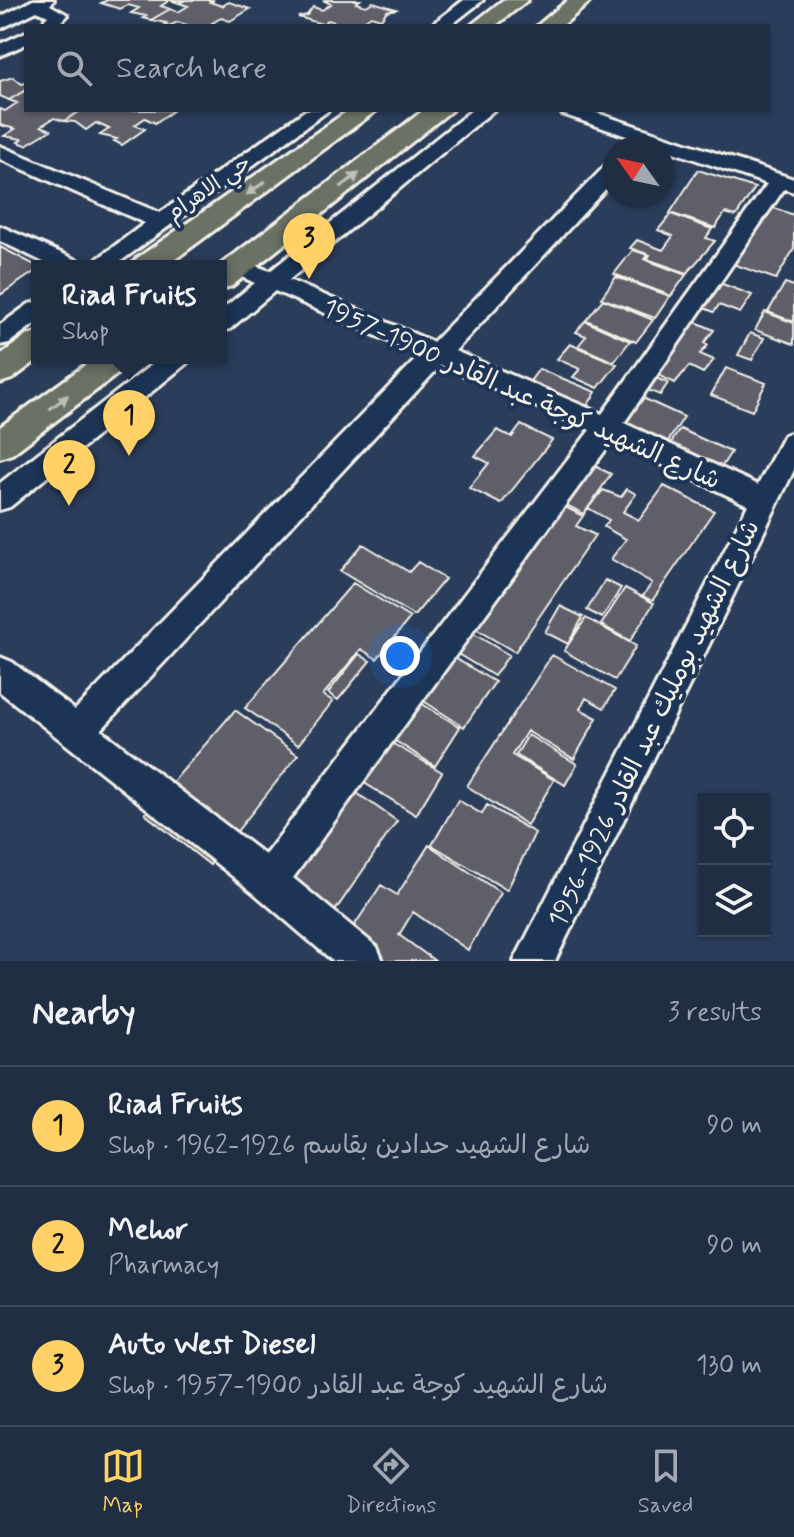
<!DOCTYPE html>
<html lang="en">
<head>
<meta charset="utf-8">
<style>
  body { margin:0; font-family:Mynerve,"Playpen Sans Arabic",sans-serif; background:#28364b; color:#f1f3f6 }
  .controls { position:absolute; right:24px; bottom:24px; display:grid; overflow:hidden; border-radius:0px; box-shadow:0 2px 6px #0004 }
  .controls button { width:72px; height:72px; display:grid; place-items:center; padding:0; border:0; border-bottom:2px solid #3d4a5d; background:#202e44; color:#f1f3f6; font:40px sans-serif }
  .compass { position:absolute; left:602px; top:136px; width:72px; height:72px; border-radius:50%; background:#202e44; box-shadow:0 2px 6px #0004; rotate:303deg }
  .you { position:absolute; left:400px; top:656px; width:28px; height:28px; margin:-20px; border:6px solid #fff; border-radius:50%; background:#1a73e8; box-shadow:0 0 0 12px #1a73e833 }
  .badge { display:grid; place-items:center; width:52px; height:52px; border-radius:50%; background:#ffd166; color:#111; font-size:26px; font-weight:700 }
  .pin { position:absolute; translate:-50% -66px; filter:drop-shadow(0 2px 4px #0008) }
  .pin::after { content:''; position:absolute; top:42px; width:28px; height:24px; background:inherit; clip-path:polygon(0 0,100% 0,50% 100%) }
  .popup { position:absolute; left:31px; top:260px; width:196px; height:104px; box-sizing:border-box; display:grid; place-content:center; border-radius:0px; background:#202e44; filter:drop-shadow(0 2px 6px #0005); font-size:26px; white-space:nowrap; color:#a2a8b2 }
  .popup b { font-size:30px; color:#f1f3f6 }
  .popup::after { content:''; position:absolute; left:50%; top:100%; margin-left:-16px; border:16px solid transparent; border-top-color:#202e44 }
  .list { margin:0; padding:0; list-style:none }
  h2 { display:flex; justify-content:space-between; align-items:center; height:104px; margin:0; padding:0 32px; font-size:34px }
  h2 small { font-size:26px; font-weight:400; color:#a2a8b2 }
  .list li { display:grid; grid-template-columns:52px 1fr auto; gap:24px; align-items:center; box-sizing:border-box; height:120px; padding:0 32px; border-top:2px solid #3d4a5d }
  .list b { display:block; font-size:30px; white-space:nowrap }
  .list p { margin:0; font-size:26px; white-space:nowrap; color:#a2a8b2 }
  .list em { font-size:26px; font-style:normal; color:#a2a8b2 }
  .icon { flex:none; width:44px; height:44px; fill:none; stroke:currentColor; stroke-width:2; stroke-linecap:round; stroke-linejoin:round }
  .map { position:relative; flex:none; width:794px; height:961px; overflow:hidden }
  .search { position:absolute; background:#202e44; box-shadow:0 2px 6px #0004; left:24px; right:24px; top:24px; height:88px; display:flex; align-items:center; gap:20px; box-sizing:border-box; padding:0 28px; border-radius:0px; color:#a2a8b2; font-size:30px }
  .sheet { height:464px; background:#202e44 }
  nav { display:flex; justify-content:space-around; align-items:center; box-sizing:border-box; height:112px; border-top:2px solid #3d4a5d; background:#202e44; font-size:22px; color:#a2a8b2 }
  nav a { display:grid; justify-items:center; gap:4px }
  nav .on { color:#ffd166 }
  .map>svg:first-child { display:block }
  .building { fill:#5f5e6a; stroke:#f4f1e8; stroke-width:2 }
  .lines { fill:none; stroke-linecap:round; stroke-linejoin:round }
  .minor-casing { stroke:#f4f1e8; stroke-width:6 }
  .major-casing { stroke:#f4f1e8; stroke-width:6 }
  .minor { fill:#1d3557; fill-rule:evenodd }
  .major { fill:#6b7165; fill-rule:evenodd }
  .oneway { fill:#bdbeb4 }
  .labels { text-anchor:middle; stroke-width:8; stroke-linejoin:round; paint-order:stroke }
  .far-street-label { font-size:22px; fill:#f4f1e8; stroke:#1d3557 }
  .street-label { font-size:26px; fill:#f4f1e8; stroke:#1d3557 }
</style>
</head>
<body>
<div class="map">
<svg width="794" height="961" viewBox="0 0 794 961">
  <rect width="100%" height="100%" fill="#2a3d5b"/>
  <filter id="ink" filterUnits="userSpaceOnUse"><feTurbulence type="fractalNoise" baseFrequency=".0125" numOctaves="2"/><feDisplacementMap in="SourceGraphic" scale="16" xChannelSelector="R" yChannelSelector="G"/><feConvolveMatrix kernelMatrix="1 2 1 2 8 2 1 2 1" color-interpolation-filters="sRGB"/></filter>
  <g filter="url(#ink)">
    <path class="building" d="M107,0H185L179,3L170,0L161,6L170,9L151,20L143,18L146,16L131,13L139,8L128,5L120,9L101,3Z
      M185,0H214L210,2L222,6L229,2L250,9L230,21L221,18L212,23L221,26H190L178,22L169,26L164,24L166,23L151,20L170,9L178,12L188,6L179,3Z
      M323,0H360L356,3L366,6L373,2L396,9L387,11L381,19L371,16L362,22L371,26H337L341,24L328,20L322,24L298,17L307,15L313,7L322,10L331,4Z
      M13,77L22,84L26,82V90L9,100L0,96V81Z
      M26,90V110H82L64,121L54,118L41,126L51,130L26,145L18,142L22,139L4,136L15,129L0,125V109L5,111L17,103L9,100Z
      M82,110H174L155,123L145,118L135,125L145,129L122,145L114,141L117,139L100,135L109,129L96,123L86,130L75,122L64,121Z
      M698,170L755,188L736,216L725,213L715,228L670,213Z
      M768,206L794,215V249L776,279L730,263Z
      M671,214L712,229L706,238L715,241L687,273L647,259L650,255L630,248L637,240L663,250L673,236L658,230Z
      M0,247L37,266V270L0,295Z
      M633,250L648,255L644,259L686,275L671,296L614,274Z
      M616,277L670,296L655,318L601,298Z
      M717,282L752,295L740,313L719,305L714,312L699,306Z
      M785,283L794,286V322L768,312Z
      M603,299L653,320L636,342L586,320Z
      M765,312L794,323V344L755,330Z
      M689,319L714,330L704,343L708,345L700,354L714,360L703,373L689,366L675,383L647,370Z
      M585,321L630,341L614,362L578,346L586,336L576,332Z
      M750,333L764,338L752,360L738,355Z
      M570,344L617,364L598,388L573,377L580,369L557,359Z
      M726,368L766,383L752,411L711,395Z
      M539,369L596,392L578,420L528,384Z
      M651,376L668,383L660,395L643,388Z
      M632,393L684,417L656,460L610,422Z
      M521,425L552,440L501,504L469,488L489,463L475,456L497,430L512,437Z
      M680,429L731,452L710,485L659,461Z
      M582,460L611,474L584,514L554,499Z
      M664,486L714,511L652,601L643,596L652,583L611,559L626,539L604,527L609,520L588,508L603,490L621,497L627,489L636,494L623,512L639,520Z
      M565,507L583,516L576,526L595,535L515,652L460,620L540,513L555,521Z
      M363,544L409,572L418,562L445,579L414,616L340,571Z
      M605,580L621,588L602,618L587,610Z
      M353,583L410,618L377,659L361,649L323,695L333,701L298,745L245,708Z
      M625,588L654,603L630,641L601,625Z
      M560,606L583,617L568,644L545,632Z
      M586,618L636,646L615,680L564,651Z
      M459,625L509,655L494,676L443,645Z
      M436,647L495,682L464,727L405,689Z
      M359,654L370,661L338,700L328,693Z
      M552,655L615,690L604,708L586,698L580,709L597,718L574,759L527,731L512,755L554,780L527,825L467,786Z
      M404,693L460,727L435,766L378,730Z
      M235,710L298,755L210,865L145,814Z
      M376,734L442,772L416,815L350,774Z
      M528,735L577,764L565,785L516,755Z
      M354,791L397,821L317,937L257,890Z
      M458,800L482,814L487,805L535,833L507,890L432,845Z
      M429,845L501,893L468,950L413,912L399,935L435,961H343L335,955L381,885L397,895Z"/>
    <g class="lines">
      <defs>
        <path id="minor" d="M33,0H54L50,5L68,15L57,26H38L48,16L37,11L0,29V17Z
          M464,0H483L450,26H430Z
          M26,32V44L0,56V44Z
          M306,110H329L114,266H88L145,223L0,159V146L160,213Z
          M472,110H494L289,280L433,342L607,164L614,162V180L455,351L602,414L767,184L562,114L559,110H588L794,179V192L784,189L624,423L758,485L784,435L794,432V470L555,961H514L748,505L612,441L293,878L377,947L383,961H333L255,894L0,692V657L12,662L75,710L420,355L275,291L230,329L221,331V310L255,283L229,271L226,266L229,261L237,259L270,271ZM441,365L590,430L265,855L101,730Z
          M0,226L79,261L82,266H52L0,241Z
          M37,302V322L9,343L0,345V325L29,304Z
          M160,358H190L186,364L10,507L0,510V483Z"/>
        <path id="major" d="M503,0H528L495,26H470Z
          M568,0H592L562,26H537Z
          M349,110H377L166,266H131L136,259Z
          M424,110H452L232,286L221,289L219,266Z
          M37,333V358H40L12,379L0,383V355L26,336Z
          M95,358H133L128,366L12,454L0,458V427Z"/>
      </defs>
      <use href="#minor" class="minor-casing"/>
      <use href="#major" class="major-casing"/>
      <use href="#minor" class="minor"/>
      <use href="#major" class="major"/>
    </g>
    <defs><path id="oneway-solid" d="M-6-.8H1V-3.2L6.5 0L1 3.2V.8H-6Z" transform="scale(2)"/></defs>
    <g class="oneway">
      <use href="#oneway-solid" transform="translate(350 180) rotate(-37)"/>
      <use href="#oneway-solid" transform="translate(256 188) rotate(145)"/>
      <use href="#oneway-solid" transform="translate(59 402) rotate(-37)"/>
    </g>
  </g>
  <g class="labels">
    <g class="far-street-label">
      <text transform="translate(208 187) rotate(-35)" y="8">حي الاهرام</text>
    </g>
    <g class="street-label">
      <text transform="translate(522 393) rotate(24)" y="9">شارع الشهيد كوجة عبد القادر 1900-1957</text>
      <text transform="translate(653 723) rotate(-64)" y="9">شارع الشهيد بومليك عبد القادر 1926-1956</text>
    </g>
  </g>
</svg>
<div class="controls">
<button><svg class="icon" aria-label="locate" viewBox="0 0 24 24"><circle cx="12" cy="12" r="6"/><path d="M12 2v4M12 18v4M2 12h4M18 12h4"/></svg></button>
<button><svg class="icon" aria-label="layers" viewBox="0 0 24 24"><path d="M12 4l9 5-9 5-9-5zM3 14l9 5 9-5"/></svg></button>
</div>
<svg class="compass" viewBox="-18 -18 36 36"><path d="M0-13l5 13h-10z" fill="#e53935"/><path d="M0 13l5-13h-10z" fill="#a2a8b2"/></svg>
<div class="you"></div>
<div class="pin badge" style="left:129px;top:456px">1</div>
<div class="popup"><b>Riad Fruits</b>Shop</div>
<div class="pin badge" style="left:69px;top:506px">2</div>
<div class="pin badge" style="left:309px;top:279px">3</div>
<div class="search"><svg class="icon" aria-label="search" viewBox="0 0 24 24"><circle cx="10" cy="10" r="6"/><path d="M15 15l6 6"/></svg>Search here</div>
</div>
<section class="sheet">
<h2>Nearby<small>3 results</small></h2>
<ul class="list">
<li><span class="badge">1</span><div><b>Riad Fruits</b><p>Shop · شارع الشهيد حدادين بقاسم 1926-1962</p></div><em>90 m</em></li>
<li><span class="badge">2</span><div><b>Mehor</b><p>Pharmacy</p></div><em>90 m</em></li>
<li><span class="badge">3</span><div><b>Auto West Diesel</b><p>Shop · شارع الشهيد كوجة عبد القادر 1900-1957</p></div><em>130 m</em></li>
</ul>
</section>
<nav>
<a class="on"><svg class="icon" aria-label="map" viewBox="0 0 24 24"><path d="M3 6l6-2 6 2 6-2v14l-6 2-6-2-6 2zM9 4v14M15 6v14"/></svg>Map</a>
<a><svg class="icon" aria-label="directions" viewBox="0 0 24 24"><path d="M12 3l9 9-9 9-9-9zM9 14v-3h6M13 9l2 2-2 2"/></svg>Directions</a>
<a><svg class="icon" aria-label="saved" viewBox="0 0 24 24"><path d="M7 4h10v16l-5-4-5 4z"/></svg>Saved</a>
</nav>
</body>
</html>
